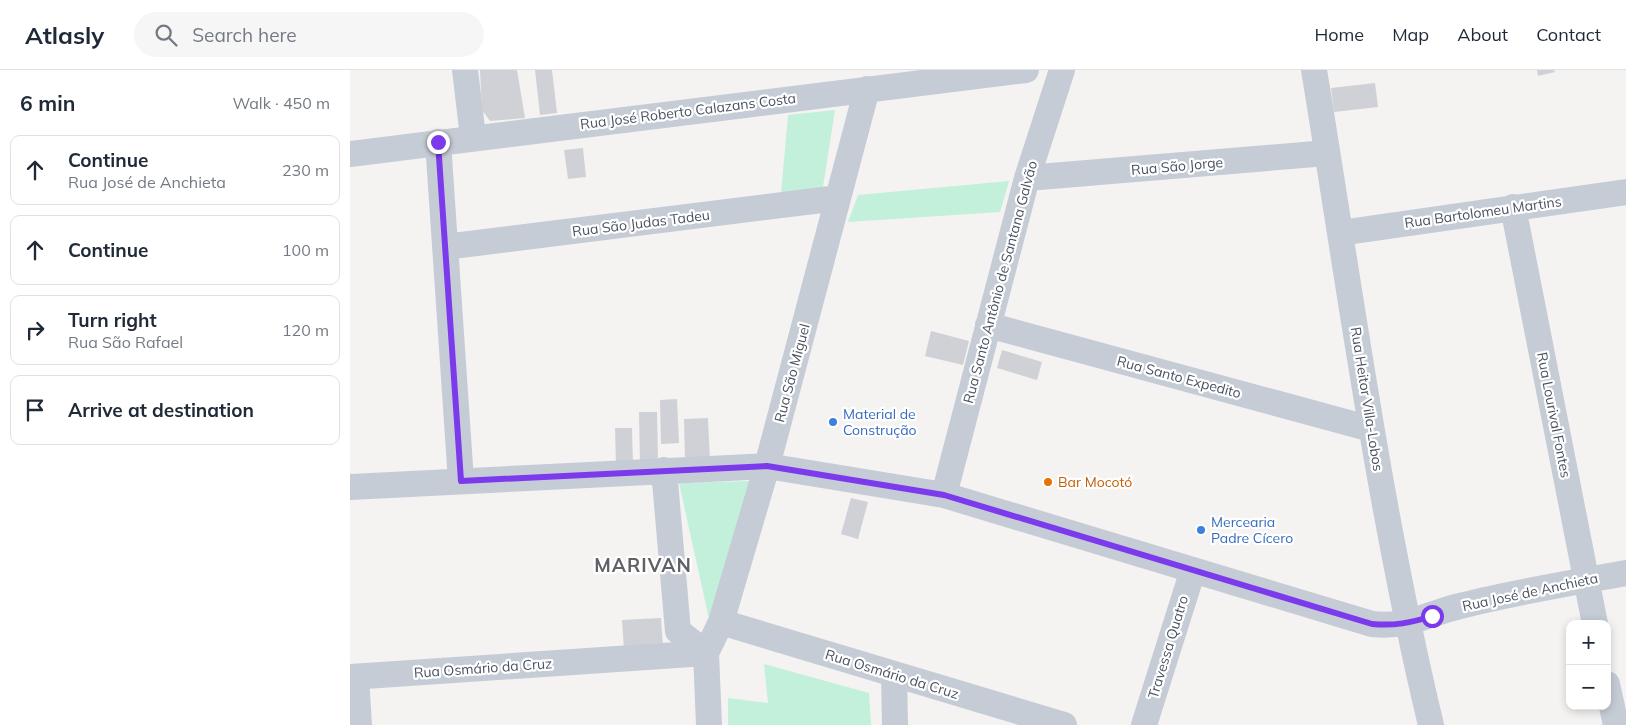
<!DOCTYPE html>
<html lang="en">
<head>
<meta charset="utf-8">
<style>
  body { margin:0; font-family:Mulish,sans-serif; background:#f6f6f7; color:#1f2937 }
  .controls { position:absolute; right:15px; bottom:15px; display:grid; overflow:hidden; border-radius:10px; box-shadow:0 2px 8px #0003 }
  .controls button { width:45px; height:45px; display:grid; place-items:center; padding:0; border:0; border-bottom:1px solid #e0e1e3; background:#fff; color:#1f2937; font:25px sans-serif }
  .stop { position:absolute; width:15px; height:15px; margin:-11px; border:4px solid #7c3aed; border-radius:50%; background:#fff }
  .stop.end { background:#7c3aed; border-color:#fff; box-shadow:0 1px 5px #0008 }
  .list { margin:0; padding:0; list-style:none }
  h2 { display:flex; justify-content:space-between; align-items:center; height:65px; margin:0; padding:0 20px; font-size:21px }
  h2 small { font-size:16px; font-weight:400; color:#747a83 }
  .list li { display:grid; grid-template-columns:32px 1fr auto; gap:15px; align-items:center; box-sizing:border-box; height:70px; margin:0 10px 10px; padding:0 10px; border:1px solid #e0e1e3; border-radius:10px }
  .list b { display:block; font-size:19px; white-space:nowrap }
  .list p { margin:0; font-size:16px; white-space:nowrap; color:#747a83 }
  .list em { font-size:16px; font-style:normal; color:#747a83 }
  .icon { flex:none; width:28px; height:28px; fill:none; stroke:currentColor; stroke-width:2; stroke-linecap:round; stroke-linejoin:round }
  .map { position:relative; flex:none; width:1276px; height:655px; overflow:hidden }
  header { display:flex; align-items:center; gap:30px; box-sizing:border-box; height:70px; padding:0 25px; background:#fff; border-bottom:1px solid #e0e1e3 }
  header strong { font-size:24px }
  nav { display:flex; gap:28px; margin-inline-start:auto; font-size:18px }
  .search { width:350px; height:45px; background:#f6f6f7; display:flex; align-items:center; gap:12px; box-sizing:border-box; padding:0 18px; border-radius:28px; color:#747a83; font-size:19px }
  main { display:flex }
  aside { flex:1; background:#fff }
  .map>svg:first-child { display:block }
  .green { fill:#c3f0da }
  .building { fill:#cfd1d6 }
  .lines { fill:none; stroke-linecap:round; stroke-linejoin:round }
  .minor { stroke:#c6ccd6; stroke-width:26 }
  .route { stroke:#7c3aed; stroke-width:6 }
  .shop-dot { fill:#3f7fe0; stroke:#fff; stroke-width:2 }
  .food-dot { fill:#e8710a; stroke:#fff; stroke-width:2 }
  .labels { text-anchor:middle; stroke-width:4.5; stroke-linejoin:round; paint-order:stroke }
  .street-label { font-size:14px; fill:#4a5260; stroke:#fff }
  .shop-label { font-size:14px; fill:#366cbe; stroke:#fff; text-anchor:start }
  .food-label { font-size:14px; fill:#c56008; stroke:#fff; text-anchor:start }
  .district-label { font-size:19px; font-weight:bold; letter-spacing:1px; fill:#5f6167; stroke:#fff }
</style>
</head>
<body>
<header>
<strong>Atlasly</strong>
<div class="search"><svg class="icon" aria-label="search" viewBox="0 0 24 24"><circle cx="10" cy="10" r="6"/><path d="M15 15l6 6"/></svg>Search here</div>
<nav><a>Home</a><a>Map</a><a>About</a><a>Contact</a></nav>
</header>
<main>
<aside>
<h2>6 min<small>Walk · 450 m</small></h2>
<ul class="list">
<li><svg class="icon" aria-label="ahead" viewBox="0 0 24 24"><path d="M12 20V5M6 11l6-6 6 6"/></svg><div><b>Continue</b><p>Rua José de Anchieta</p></div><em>230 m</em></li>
<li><svg class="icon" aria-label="ahead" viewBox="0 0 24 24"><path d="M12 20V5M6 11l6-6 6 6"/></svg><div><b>Continue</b></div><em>100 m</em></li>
<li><svg class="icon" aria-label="right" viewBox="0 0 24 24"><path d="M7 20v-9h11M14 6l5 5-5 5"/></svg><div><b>Turn right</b><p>Rua São Rafael</p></div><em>120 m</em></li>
<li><svg class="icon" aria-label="arrive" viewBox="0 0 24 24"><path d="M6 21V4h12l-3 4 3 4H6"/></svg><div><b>Arrive at destination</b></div></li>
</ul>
</aside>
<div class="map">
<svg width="1276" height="655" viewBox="0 0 1276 655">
  <rect width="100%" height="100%" fill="#f4f3f2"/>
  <path class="green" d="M485,40L473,117L431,124L438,45Z
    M659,111L650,142L498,152L508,125Z
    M401,411L359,549L329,413Z
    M414,594L519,623L521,655H378V628L418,633Z"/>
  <path class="building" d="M130,0H167L175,48L140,51L132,40Z
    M185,0H202L207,43L190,45Z
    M1187,0H1204L1205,2L1188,6Z
    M1025,13L1028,37L984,42L981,18Z
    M233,78L236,107L218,109L214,80Z
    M581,261L619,271L613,295L575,286Z
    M652,280L692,292L687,310L647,298Z
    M327,329L329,373L311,374L310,330Z
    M289,342H307L308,393L290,394Z
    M358,348L360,391L335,392L334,349Z
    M265,358H282L283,396H266Z
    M501,428L518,432L508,469L491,464Z
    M311,548L313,577L274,580L272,550Z"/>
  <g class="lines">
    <path class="minor" d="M115,0L123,67
      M964,0C1000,219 1029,439 1081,655
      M88,72L111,411
      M0,84L676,0
      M677,108L977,83
      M1163,137L1245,554
      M990,163L1276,122
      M95,177L488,128
      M638,255L1021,359
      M314,400L328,561L356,583
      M0,417L417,396L594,425L1022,554C1060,558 1076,544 1110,536C1165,522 1221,513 1276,503
      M594,425L677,108L712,0
      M371,552L714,655
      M544,604L545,655
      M0,607L356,583
      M6,607L9,655
      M1257,614L1266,655
      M359,655L356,583L371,552L417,396L517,19
      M794,655L843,500"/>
  </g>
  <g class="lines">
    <path class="route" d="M88,72L111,411L417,396L594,425L1022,554C1044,556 1061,553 1082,546"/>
  </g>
  <g class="shop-dot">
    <circle cx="483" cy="352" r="5"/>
    <circle cx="851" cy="460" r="5"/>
  </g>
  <circle class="food-dot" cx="698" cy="412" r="5"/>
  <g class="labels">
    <g class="street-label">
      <text transform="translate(338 41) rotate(-7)" y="5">Rua José Roberto Calazans Costa</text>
      <text transform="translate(827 96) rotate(-5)" y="5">Rua São Jorge</text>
      <text transform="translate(1133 142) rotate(-8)" y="5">Rua Bartolomeu Martins</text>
      <text transform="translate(291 153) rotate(-7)" y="5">Rua São Judas Tadeu</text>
      <text transform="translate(650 212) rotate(-75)" y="5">Rua Santo Antônio de Santana Galvão</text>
      <text transform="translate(442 303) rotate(-75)" y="5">Rua São Miguel</text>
      <text transform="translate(829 307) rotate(15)" y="5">Rua Santo Expedito</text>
      <text transform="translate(1017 329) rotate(81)" y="5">Rua Heitor Villa-Lobos</text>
      <text transform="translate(1204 345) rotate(79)" y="5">Rua Lourival Fontes</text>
      <text transform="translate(1180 522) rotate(-12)" y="5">Rua José de Anchieta</text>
      <text transform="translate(818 577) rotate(-73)" y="5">Travessa Quatro</text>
      <text transform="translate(133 598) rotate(-4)" y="5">Rua Osmário da Cruz</text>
      <text transform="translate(542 604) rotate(17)" y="5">Rua Osmário da Cruz</text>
    </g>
    <g class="shop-label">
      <text x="493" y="349">Material de<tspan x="493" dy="16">Construção</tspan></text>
      <text x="861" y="457">Mercearia<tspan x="861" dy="16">Padre Cícero</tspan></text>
    </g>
    <g class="food-label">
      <text x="708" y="417">Bar Mocotó</text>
    </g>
    <g class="district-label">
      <text x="293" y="502">MARIVAN</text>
    </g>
  </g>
</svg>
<div class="controls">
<button>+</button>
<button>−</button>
</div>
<div class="stop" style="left:1082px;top:546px"></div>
<div class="stop end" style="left:88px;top:72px"></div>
</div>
</main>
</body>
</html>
